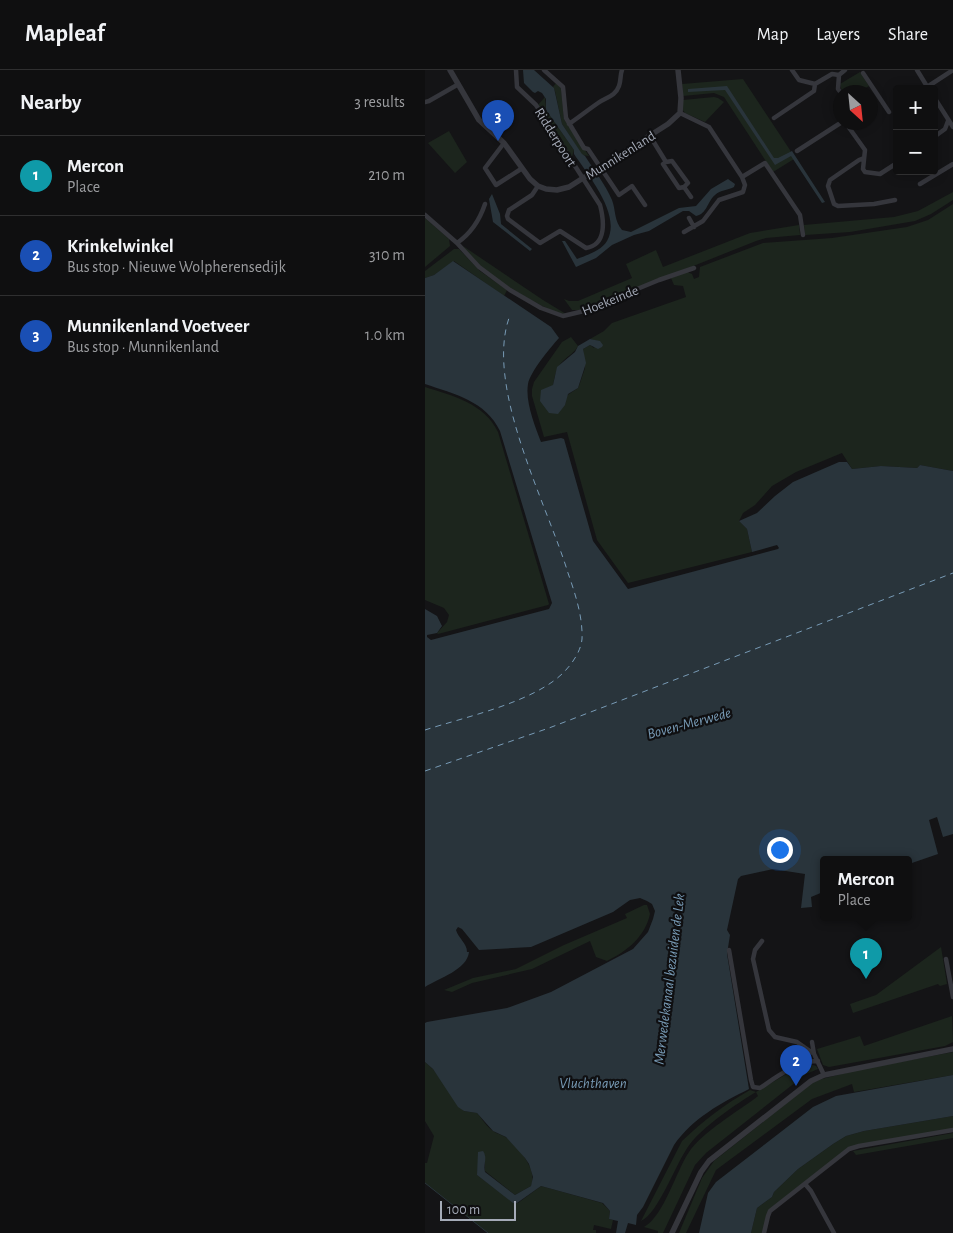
<!DOCTYPE html>
<html lang="en">
<head>
<meta charset="utf-8">
<style>
  body { margin:0; font-family:"Alegreya Sans",sans-serif; background:#181819; color:#f1f3f6 }
  .controls { position:absolute; right:15px; top:15px; display:grid; overflow:hidden; border-radius:5px; box-shadow:0 2px 12px #0003 }
  .controls button { width:45px; height:45px; display:grid; place-items:center; padding:0; border:0; border-bottom:1px solid #2f2f30; background:#0f0f10; color:#f1f3f6; font:25px sans-serif }
  .compass { position:absolute; left:408px; top:15px; width:45px; height:45px; border-radius:50%; background:#0f0f10; box-shadow:0 2px 12px #0003; rotate:153deg }
  .scale { position:absolute; left:15px; bottom:12px; width:76px; box-sizing:border-box; padding-left:5px; border:2px solid #a5abb8; border-top:0; font-size:14px; line-height:18px; white-space:nowrap; color:#a5abb8; -webkit-text-stroke:4px #0f0f11; paint-order:stroke }
  .you { position:absolute; left:354px; top:779px; width:18px; height:18px; margin:-12px; border:4px solid #fff; border-radius:50%; background:#1a73e8; box-shadow:0 0 0 8px #1a73e833 }
  .badge { display:grid; place-items:center; width:32px; height:32px; border-radius:50%; background:#b45309; color:#fff; font-size:16px; font-weight:700 }
  .pin { position:absolute; translate:-50% -41px; filter:drop-shadow(0 1px 2px #0008) }
  .pin::after { content:''; position:absolute; top:26px; width:18px; height:15px; background:inherit; clip-path:polygon(0 0,100% 0,50% 100%) }
  .popup { position:absolute; left:395px; top:786px; width:92px; height:65px; box-sizing:border-box; display:grid; place-content:center; border-radius:5px; background:#0f0f10; filter:drop-shadow(0 1px 4px #0005); font-size:16px; white-space:nowrap; color:#9b9c9f }
  .popup b { font-size:19px; color:#f1f3f6 }
  .popup::after { content:''; position:absolute; left:50%; top:100%; margin-left:-10px; border:10px solid transparent; border-top-color:#0f0f10 }
  .list { margin:0; padding:0; list-style:none }
  h2 { display:flex; justify-content:space-between; align-items:center; height:65px; margin:0; padding:0 20px; font-size:21px }
  h2 small { font-size:16px; font-weight:400; color:#9b9c9f }
  .list li { display:grid; grid-template-columns:32px 1fr auto; gap:15px; align-items:center; box-sizing:border-box; height:80px; padding:0 20px; border-top:1px solid #2f2f30 }
  .list b { display:block; font-size:19px; white-space:nowrap }
  .list p { margin:0; font-size:16px; white-space:nowrap; color:#9b9c9f }
  .list em { font-size:16px; font-style:normal; color:#9b9c9f }
  .map { position:relative; flex:none; width:528px; height:1163px; overflow:hidden }
  header { display:flex; align-items:center; gap:30px; box-sizing:border-box; height:70px; padding:0 25px; background:#0f0f10; border-bottom:1px solid #2f2f30 }
  header strong { font-size:24px }
  nav { display:flex; gap:28px; margin-inline-start:auto; font-size:18px }
  main { display:flex }
  aside { flex:1; background:#0f0f10 }
  .map>svg:first-child { display:block }
  .green { fill:#1c251d }
  .water { fill:#29343b }
  .lines { fill:none; stroke-linecap:round; stroke-linejoin:round }
  .stream { stroke:#29343b; stroke-width:1 }
  .ferry { stroke:#789bb6; stroke-width:1; stroke-dasharray:6 5; stroke-linecap:butt }
  .minor { stroke:#35363c; stroke-width:4.5 }
  .tertiary { stroke:#35363c; stroke-width:5.5 }
  .labels { text-anchor:middle; stroke-width:4.5; stroke-linejoin:round; paint-order:stroke }
  .street-label { font-size:14px; fill:#a5abb8; stroke:#0f0f11 }
  .water-label { font-size:15px; font-style:italic; fill:#789bb6; stroke:#0f0f11 }
</style>
</head>
<body>
<header>
<strong>Mapleaf</strong>
<nav><a>Map</a><a>Layers</a><a>Share</a></nav>
</header>
<main>
<aside>
<h2>Nearby<small>3 results</small></h2>
<ul class="list">
<li><span class="badge" style="background:#0f9aa8">1</span><div><b>Mercon</b><p>Place</p></div><em>210 m</em></li>
<li><span class="badge" style="background:#1a4fb4">2</span><div><b>Krinkelwinkel</b><p>Bus stop · Nieuwe Wolpherensedijk</p></div><em>310 m</em></li>
<li><span class="badge" style="background:#1a4fb4">3</span><div><b>Munnikenland Voetveer</b><p>Bus stop · Munnikenland</p></div><em>1.0 km</em></li>
</ul>
</aside>
<div class="map">
<svg width="528" height="1163" viewBox="0 0 528 1163">
  <rect width="100%" height="100%" fill="#141416"/>
  <path class="green" d="M435,2L444,16L434,22H417L415,14Z
    M318,9L365,80L369,89L348,102L299,27L289,23L258,26L257,14Z
    M131,13L136,18L139,49L164,86L157,85L137,54L130,21L128,17Z
    M120,27L121,40L149,80L147,87L113,35Z
    M289,27L293,28L299,32L280,52L260,43L257,39L258,30Z
    M24,61L42,92L30,103L3,73Z
    M528,122V130L506,144L490,151L425,162L380,165L379,155L469,147L493,141Z
    M528,134V401L495,395L492,398L456,396L427,399L417,383L371,402L347,416L330,435L318,443L314,451L322,459L327,482L203,513L172,470L142,362L119,367L107,326V319L109,312L137,272L146,267L153,276C149,283 144,285 138,291C131,297 130,306 128,315L140,335L141,326L153,318L155,313L160,298L158,279L165,275L169,278L172,271L165,269L179,261L187,253L261,227L258,216L249,215L246,208L262,202L267,204L269,209L274,207L275,197L338,173L407,168L482,157L503,150Z
    M0,148L24,169L25,176L0,197Z
    M374,155L375,165L341,168L331,171L158,240H147L139,229L144,231H153L207,208L201,194L231,180L238,197L325,163Z
    M38,176L118,230L141,244C126,245 68,208 56,197C50,192 42,183 38,176Z
    M29,179H34L55,201L82,220L79,226L29,191L9,205L0,208V201Z
    M0,317C28,326 59,333 73,362L124,534L123,535L13,564L12,563L22,552L24,545L19,538L0,530Z
    M219,835H222L225,844C220,867 202,881 182,891L171,887L165,871L107,899L47,913L27,922L19,920L48,908L91,899L139,875L202,848L200,844Z
    M516,877L522,914L515,916L513,914L428,943L425,934L451,925Z
    M527,946L528,972L520,976L404,997L398,995L392,979L435,966L439,976Z
    M528,982V1005L429,1022L427,1014L387,1029L291,1100L261,1163H254L277,1108L289,1091L387,1013L397,1009L432,1000Z
    M0,992L8,999L39,1041L52,1043C57,1049 62,1057 68,1061C72,1064 78,1065 82,1068C94,1078 113,1100 106,1116L90,1125L60,1101V1084L54,1090L52,1105L89,1133H93L116,1116L177,1133L185,1141L184,1149L188,1150L186,1159L169,1155L168,1160H171V1163H63L0,1113V1093H2L9,1066L0,1051Z
    M388,995L391,996L393,999L381,1004L281,1083L270,1095L238,1163H233V1161L219,1157C239,1146 251,1101 264,1082C277,1062 314,1041 333,1026L331,1022C312,1033 278,1057 265,1074C251,1092 234,1143 216,1151L257,1071C278,1051 300,1034 325,1020L331,1022L375,996Z
    M528,1046V1059L429,1076L348,1140L342,1147L338,1163H326L332,1138L347,1127L349,1122L373,1099L408,1074L421,1066L439,1061Z
    M528,1063V1068L431,1085L428,1081Z"/>
  <path class="water" d="M98,0H109L129,18L137,54L157,84L160,86C169,100 180,114 187,130C191,141 189,151 197,160L206,162L254,138L271,136L286,119L303,109L310,114L309,117C304,120 295,120 290,125C282,132 282,144 271,146L264,141H258L224,161L209,165L187,175L171,188L151,197L137,171H140L152,189C162,185 176,181 182,171C197,145 163,105 149,84V80L121,40V29L117,23L113,21L110,23L108,22L99,13Z
    M302,16L349,88H353L367,81L400,132L397,133L366,86L350,95L300,20L263,22V19Z
    M67,124L75,144L76,154L107,179L105,181L68,152L64,129Z
    M28,191L126,257L134,268C125,278 105,302 103,314C100,332 110,356 116,372L136,368L139,369L168,471L203,519L353,479L354,478L352,475L327,482L322,459L314,451L332,443L350,426L368,412L414,392H422L427,399L456,396L492,398L495,395L528,401V764L518,767L512,747L504,750L513,784L484,794V790H398V822L386,827L387,837L376,838L380,804L348,799L316,806L313,809L302,860L305,865L302,884L324,1019C296,1033 268,1048 249,1075L218,1137L212,1145L211,1155L203,1153L200,1163H191L193,1151L184,1149L185,1141L178,1133L116,1116L92,1133H88L52,1105L53,1082L58,1081C63,1088 58,1094 60,1102L90,1125L106,1116L108,1107L104,1094L100,1088L81,1067L68,1061L52,1043L39,1041L33,1037L8,999L0,992V953L2,952L82,938L126,922L208,879L223,862L228,849L230,841L227,834L222,831L215,828L205,830L188,842L106,877L54,880L37,859L33,857L31,860C33,868 42,873 42,882H44C42,900 14,908 0,917V539L12,546L17,556L12,563L2,565V567L6,570L124,539L127,533L75,361C61,331 29,324 0,314V208L9,205Z
    M165,269L175,271L178,275L177,277L173,279L165,275L158,279L161,293L153,318L143,324L140,335L133,344L124,343L115,331L116,320L128,315L132,297L150,282L153,276Z
    M528,1005V1046L439,1061L421,1066L408,1074L373,1099L349,1122L347,1127L332,1138L326,1163H274L283,1123L291,1112L388,1037L411,1026Z"/>
  <g class="lines">
    <path class="stream" d="M0,1113L63,1163"/>
    <path class="ferry" d="M0,660C40,647 110,632 139,602C147,594 156,581 157,569C158,547 150,523 143,503C122,434 60,318 84,248
      M0,701L124,658L528,503"/>
    <path class="minor" d="M91,0L92,17L111,35L175,135C179,150 182,175 161,178L135,161L115,173L83,149L82,146L84,140L107,125L113,116
      M119,0L138,17L141,48L159,78L163,79L194,125L207,116L220,135
      M367,0L374,10L390,14L407,4L414,5
      M492,0L503,18
      M438,3L464,42
      M502,17L528,0
      M416,23L413,19L414,5L420,0
      M509,27L528,57
      M0,32L4,31L32,15
      M255,43L284,57L317,107L340,93L375,145L378,165
      M349,48L389,21L390,14
      M420,52L440,80L438,99L440,102L455,104L472,93
      M144,54C154,47 163,40 173,33C181,27 190,27 194,16C196,11 195,5 197,0
      M225,66L241,92L238,94L254,118L259,117L263,113L247,91L241,92
      M509,67L520,59L523,51
      M79,73L60,98L71,115L96,99
      M372,81L417,52
      M439,88L434,90L405,110L403,116L409,134L413,136L449,134L470,130
      M495,114L528,94
      M259,117L266,127
      M0,145L32,173L54,197L85,220L116,238L138,246L159,241L234,210L269,198
      M264,148L269,157
      M259,162L278,151L294,130L318,122L320,115L317,107
      M32,173C45,164 55,149 60,134
      M337,871L330,880L328,889L344,960L350,967L372,972L389,984
      M304,880L326,1010L328,1017L335,1018C350,1008 374,990 393,991
      M521,889L528,927
      M387,972L389,984L399,1005
      M380,1114L386,1121L409,1163
      M339,1163L343,1146L345,1141L424,1079L434,1076L528,1060"/>
    <path class="tertiary" d="M25,0L54,50L79,73L105,109L113,116L121,119L132,120L144,117L243,54L255,43L256,28L253,0
      M247,1163L276,1102L284,1091L386,1011L399,1005L528,979"/>
  </g>
  <g class="labels">
    <g class="street-label">
      <text transform="translate(131 67) rotate(58)" y="5">Ridderpoort</text>
      <text transform="translate(195 85) rotate(-32)" y="5">Munnikenland</text>
      <text transform="translate(185 230) rotate(-22)" y="5">Hoekeinde</text>
    </g>
    <g class="water-label">
      <text transform="translate(264 653) rotate(-15)" y="5">Boven-Merwede</text>
      <text transform="translate(244 909) rotate(-83)" y="5">Merwedekanaal bezuiden de Lek</text>
      <text x="168" y="1018">Vluchthaven</text>
    </g>
  </g>
</svg>
<div class="controls">
<button>+</button>
<button>−</button>
</div>
<svg class="compass" viewBox="-18 -18 36 36"><path d="M0-13l5 13h-10z" fill="#e53935"/><path d="M0 13l5-13h-10z" fill="#9b9c9f"/></svg>
<div class="scale">100 m</div>
<div class="you"></div>
<div class="pin badge" style="left:441px;top:909px;background:#0f9aa8">1</div>
<div class="popup"><b>Mercon</b>Place</div>
<div class="pin badge" style="left:371px;top:1016px;background:#1a4fb4">2</div>
<div class="pin badge" style="left:73px;top:71px;background:#1a4fb4">3</div>
</div>
</main>
</body>
</html>
